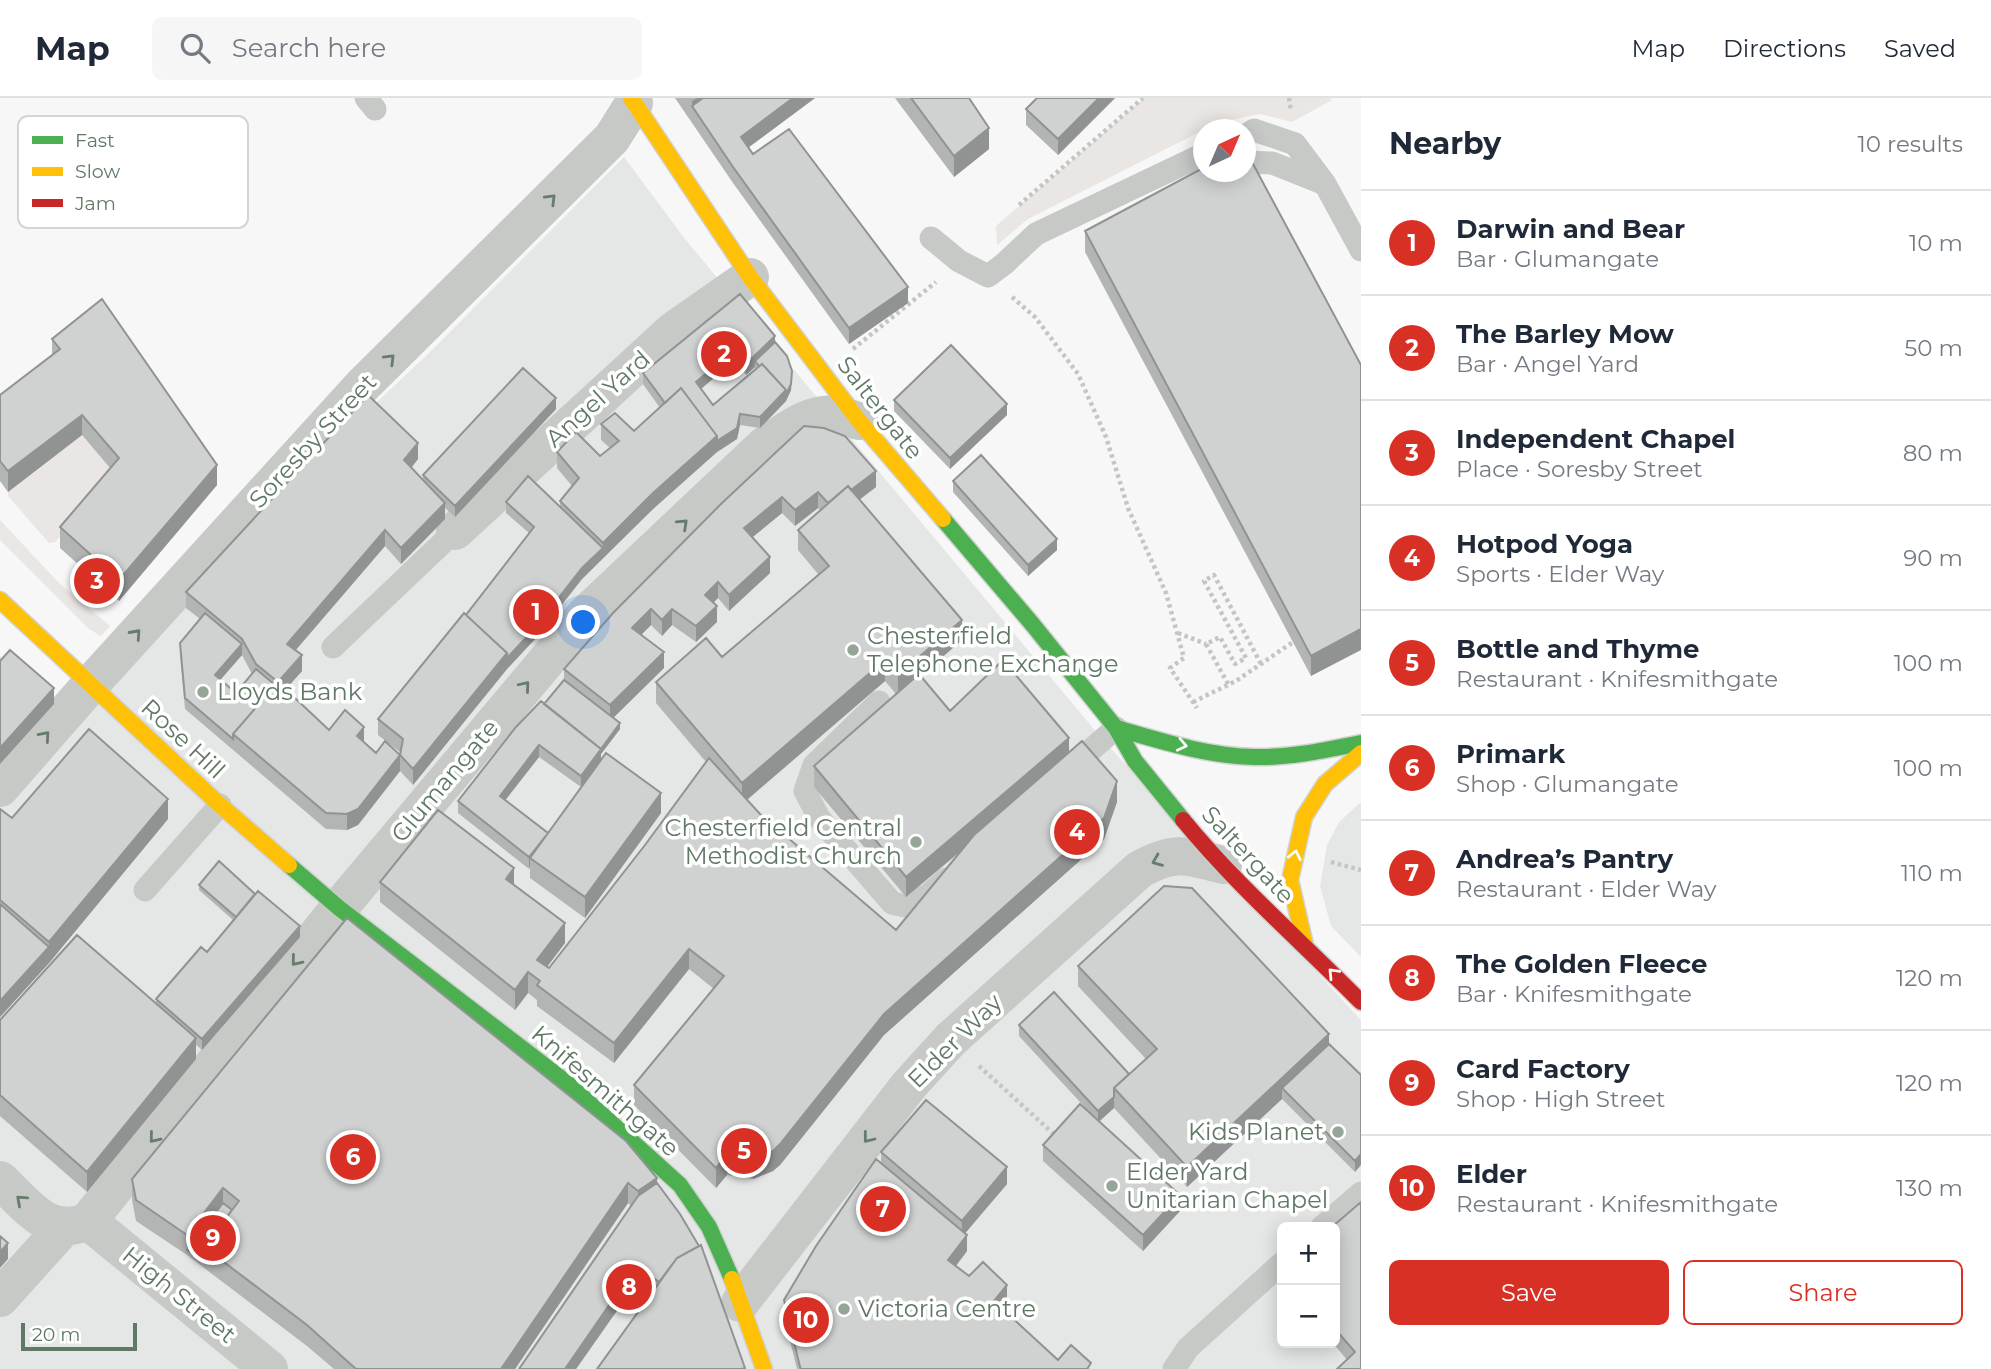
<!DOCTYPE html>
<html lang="en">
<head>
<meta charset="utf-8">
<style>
  body { margin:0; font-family:Montserrat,sans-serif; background:#f6f6f7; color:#1f2937 }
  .controls { position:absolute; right:21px; bottom:21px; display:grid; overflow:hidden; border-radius:10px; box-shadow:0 4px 18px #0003 }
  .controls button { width:63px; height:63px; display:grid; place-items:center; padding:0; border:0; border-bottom:2px solid #e0e1e3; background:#fff; color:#1f2937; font:35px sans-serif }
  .compass { position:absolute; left:1193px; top:21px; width:63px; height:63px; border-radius:50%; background:#fff; box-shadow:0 4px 18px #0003; rotate:44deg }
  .scale { position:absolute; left:21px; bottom:18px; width:116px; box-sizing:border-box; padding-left:7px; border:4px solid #607965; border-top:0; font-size:19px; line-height:24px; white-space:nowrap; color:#607965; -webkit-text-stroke:5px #fff; paint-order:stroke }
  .you { position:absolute; left:584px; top:525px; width:24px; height:24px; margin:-18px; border:5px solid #fff; border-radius:50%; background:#1a73e8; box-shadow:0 0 0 10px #1a73e833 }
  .badge { display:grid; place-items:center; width:46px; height:46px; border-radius:50%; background:#d93025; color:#fff; font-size:23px; font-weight:700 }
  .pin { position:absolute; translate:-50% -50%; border:4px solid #fff; box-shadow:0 2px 7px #0006 }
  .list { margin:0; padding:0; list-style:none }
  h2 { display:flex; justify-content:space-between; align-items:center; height:91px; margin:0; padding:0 28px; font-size:30px }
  h2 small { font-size:23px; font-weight:400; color:#747a83 }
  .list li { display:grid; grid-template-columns:46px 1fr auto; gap:21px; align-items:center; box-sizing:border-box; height:105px; padding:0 28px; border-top:2px solid #e0e1e3 }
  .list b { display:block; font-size:26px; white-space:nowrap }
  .list p { margin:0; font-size:23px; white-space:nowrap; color:#747a83 }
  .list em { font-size:23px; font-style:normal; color:#747a83 }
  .actions { display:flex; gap:14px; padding:21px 28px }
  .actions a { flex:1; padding:16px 0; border:2px solid #d93025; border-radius:10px; text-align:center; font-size:24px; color:#d93025 }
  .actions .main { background:#d93025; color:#fff }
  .icon { flex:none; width:38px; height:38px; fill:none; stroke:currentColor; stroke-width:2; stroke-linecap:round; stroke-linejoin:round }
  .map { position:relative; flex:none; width:1361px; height:1271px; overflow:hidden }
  header { display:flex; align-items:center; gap:42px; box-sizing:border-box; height:98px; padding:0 35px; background:#fff; border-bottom:2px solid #e0e1e3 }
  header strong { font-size:33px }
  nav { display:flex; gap:38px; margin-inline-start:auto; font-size:24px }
  .search { width:490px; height:63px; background:#f6f6f7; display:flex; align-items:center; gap:18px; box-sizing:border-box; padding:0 24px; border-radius:10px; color:#747a83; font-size:26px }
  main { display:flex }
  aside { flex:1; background:#fff }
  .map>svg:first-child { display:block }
  .built { fill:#e5e7e6; fill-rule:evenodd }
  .green { fill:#e9e6e4 }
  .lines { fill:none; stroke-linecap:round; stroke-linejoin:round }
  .fast-casing { stroke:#d0d3d1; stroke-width:19 }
  .slow-casing { stroke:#d0d3d1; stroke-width:19 }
  .jam-casing { stroke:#d0d3d1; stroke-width:19 }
  .path { stroke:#c4c6c4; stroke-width:4.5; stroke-dasharray:3.5 3.5; stroke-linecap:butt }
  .lane { stroke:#c7c9c7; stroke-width:23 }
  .street { stroke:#c7c9c7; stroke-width:38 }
  .fast { stroke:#4caf50; stroke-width:16 }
  .slow { stroke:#ffc107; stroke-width:16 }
  .jam { stroke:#c62828; stroke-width:16 }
  .wall { fill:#b2b5b3; fill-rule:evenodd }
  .shaded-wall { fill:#919392 }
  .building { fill:#cfd2d0; stroke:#919392; stroke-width:2 }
  .oneway { stroke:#657d6a }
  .oneway2 { stroke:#f6fbf6 }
  .poi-dot { fill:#95a598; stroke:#fff; stroke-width:2.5 }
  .labels { text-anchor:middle; stroke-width:7; stroke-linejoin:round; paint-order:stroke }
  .street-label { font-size:24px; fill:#607965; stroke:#fff }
  .poi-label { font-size:24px; fill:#607965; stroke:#fff; text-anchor:start }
  .key { fill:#fff; stroke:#cfd7d1; stroke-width:2 }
  .key-label { font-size:19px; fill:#607965 }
</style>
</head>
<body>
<header>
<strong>Map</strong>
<div class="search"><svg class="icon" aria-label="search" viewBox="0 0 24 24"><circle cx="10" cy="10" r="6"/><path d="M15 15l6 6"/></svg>Search here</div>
<nav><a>Map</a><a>Directions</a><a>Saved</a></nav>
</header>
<main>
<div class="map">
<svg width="1361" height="1271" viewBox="0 0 1361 1271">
  <rect width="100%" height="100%" fill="#f7f7f7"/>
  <path class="built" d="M624,59L685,141L1103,642L1361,922V1271H0V558L54,606L426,258ZM1282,1129H1335V1245H1282Z
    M1361,704V859L1331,828L1320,788L1327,747L1339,724Z"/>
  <path class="green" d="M1144,0H1331L1332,2L1292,24L1260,16L1217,25L1028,121L997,147L996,128Z
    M82,337L115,376L55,444L49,445L8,398V394Z
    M0,422L58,484L110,528L101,538L89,531L0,442Z"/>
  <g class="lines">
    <defs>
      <path id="fast" d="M943,421L1033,527L1116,630L1135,663L1183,722
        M1116,630C1161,643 1207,658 1254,659C1290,660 1326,652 1361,645
        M289,767L339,810L566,984L680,1087L709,1129L732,1181"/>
      <path id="slow" d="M631,0L750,179L859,323L943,421
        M0,502L220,707L289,767
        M1305,847L1290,782L1304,719L1325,686L1361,655
        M732,1181L764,1271"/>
      <path id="jam" d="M1183,722C1237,788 1301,843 1361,904"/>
    </defs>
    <use href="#fast" class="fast-casing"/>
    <use href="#slow" class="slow-casing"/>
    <use href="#jam" class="jam-casing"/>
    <path class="path" d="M1289,0L1291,13
      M1019,107L1143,0
      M1012,199L1035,219L1078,276L1106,339L1128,410L1166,495L1184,560L1170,570L1197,610
      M853,251L936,184
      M1178,535L1206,546
      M1228,586L1206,546L1220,539L1235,566L1246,560L1204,483L1214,477L1261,566
      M1193,604L1236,583L1293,544
      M1331,764L1361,772
      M979,968L1056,1038"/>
    <path class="lane" d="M366,0L375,11
      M1246,37L1254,32L1295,46L1325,86L1361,152
      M1246,64L1272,65L1325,86
      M931,140L959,163L988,178L1004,166L1036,136L1204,56
      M333,549L455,433
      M879,604L814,667L805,693L819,720L892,805L905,808L928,797L946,781
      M1068,672L1116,630
      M145,792L220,707
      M1322,1129L1361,1095
      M1174,1271L1188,1250L1282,1165"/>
    <path class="street" d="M455,433L674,232L750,179
      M0,690L90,587L362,288L612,40L634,5
      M0,1082C27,1107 49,1141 88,1123L339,810L585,517L764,348C785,334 809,313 837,317C844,318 852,321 859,323
      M88,1123L269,1271
      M0,1200L63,1130
      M740,1205L910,986L951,941L1139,772C1174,752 1185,757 1223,767"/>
    <use href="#fast" class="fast"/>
    <use href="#slow" class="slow"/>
    <use href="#jam" class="jam"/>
  </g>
  <path class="wall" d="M675,0H815L749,49L753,56L908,205L849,246L733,85Z
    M895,0H969L989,51L954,79Z
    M1115,0L1058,57L1026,27V11Z
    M1085,133L1361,267L1311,578L1085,154Z
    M740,196L775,244L792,279L791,292L786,303L760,330L740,327L737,341L717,354L653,411L582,481L535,541L507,571L413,687L400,673V654L378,637V621L466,517L529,435L506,415V404L560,409V403L572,388L557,370V354L600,358L610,350L601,342V326L634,333L660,310L643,286V275ZM734,263L746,277L755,269L756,271L713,307L701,291Z
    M52,241L217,387L119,503L60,450V429L110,370L82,337L8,394L0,383V297L52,258Z
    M894,302L1007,317L950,371L894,313Z
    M556,311L455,419L445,410V421L401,466L385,448L296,552L302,573L285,592L329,632L364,644L400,673L358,727L347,732L326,731L185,611L180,556V545L200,521L186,510V494L418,361L411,370L423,382V377ZM242,557L252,576L236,595L221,581Z
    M804,328L876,389L859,402L962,542L920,578L950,613L1069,655L1117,704L1104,741L884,937L780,1067L773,1073L753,1081L727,1077L716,1090L634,1007V987L714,891L689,871L614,965L537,908V902L528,895L515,912L380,804V784L514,787L565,845L547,869L549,870L645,747L706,664L656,605V584L722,559L818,476L798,452V432L820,412L818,410L795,428L782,415L753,439L770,475L729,513L718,500L713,505L717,524L696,544L672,527L662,538L651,527L641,537L664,570L613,620L620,631L601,656V661L661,715L585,820L530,780V768L529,771L458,715V703L564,582V571ZM885,583L896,596L814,668V689L906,799L960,754L896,832L760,716L747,702ZM539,659L581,689L548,735L505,702Z
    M953,383L1057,452L1028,478L953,394Z
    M0,711L12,720L168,721L49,865L0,919Z
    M199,787L300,839L202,952L196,947V961L87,1094L0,1018V922L156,905V901L207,854L233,822L199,792Z
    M1078,868L1329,946L1361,977L1355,1074L1282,1001L1187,1089L1114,1010L1099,1024L1180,1113L1143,1153L1043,1063V1047L1092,1017L1019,938V927L1129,976L1146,961L1078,888Z
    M881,1054L1007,1086L965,1135L967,1153L956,1168L1007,1203L1002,1209L1058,1262L1091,1271H797L784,1219V1202L881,1066Z
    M132,1081L657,1085L745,1271L649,1198H646L636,1213L623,1204L576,1271H519L631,1108L628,1105L515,1271H334L307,1248L187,1157L136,1123L132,1102Z
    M1335,1129L1361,1271L1347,1262L1333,1245H1335Z"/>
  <path class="shaded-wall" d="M697,0H717L692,8V3Z
    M793,0H815L741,55V39Z
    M1099,0H1115L1058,57V41Z
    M989,30V51L954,79V58Z
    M908,189V205L849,246V230Z
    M775,238V249L755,263V269L746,277V266Z
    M734,252V263L696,295V284Z
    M792,273L791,292L786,303L760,330V319Z
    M556,300V311L455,419V408Z
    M1007,306V317L950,371V360Z
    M740,316V327L737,341L717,354V343Z
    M82,317V337L8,394V373Z
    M717,338V354L653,411L582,481L535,541L507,571L413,687V671L507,555L582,470L603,450V445L653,395Z
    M418,345V361L404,379V362Z
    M217,367V387L119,503V482Z
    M876,373V389L830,424V408Z
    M818,394V410L795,428V412Z
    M782,399V415L744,446V430Z
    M445,405V421L401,466V450Z
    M385,432V448L287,562V546Z
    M1057,441V452L1028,478V467Z
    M770,459V475L729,513V497Z
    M718,484V500L705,513V497Z
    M717,508V524L696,544V528Z
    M651,511V527L632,546V530Z
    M672,511V527L662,538V522Z
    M962,522V542L898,598V577Z
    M1361,531V552L1311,578V558Z
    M242,546V557L215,588V577Z
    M664,554V570L610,623V607Z
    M302,557V573L278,600V584Z
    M885,562V583L742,706V685Z
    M54,590V606L0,666V650Z
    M620,625V631L601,656V662L581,689V678Z
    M364,629V645L357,638Z
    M1069,640V661L906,799V779Z
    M539,647V659L500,709V698Z
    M400,657V673L358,727L347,732V716Z
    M1117,683V704L1104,741L884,937L780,1067L773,1073L753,1081V1060L884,916Z
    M661,695V715L585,820V799Z
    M168,701V721L49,865L0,919V903L49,849V844Z
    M548,735L530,760V768L529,771V759Z
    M514,770V791L506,781Z
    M565,825V845L537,882V862Z
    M300,828V839L202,952V941Z
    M689,851V871L614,965V945Z
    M528,874V895L515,912V892Z
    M1329,936V957L1282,990V1001L1187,1089V1069Z
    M196,940V961L87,1094V1074Z
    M1114,999V1010L1098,1024V1013Z
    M727,1056V1077L716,1090V1070Z
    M1361,1056V1067L1355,1074V1063Z
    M1007,1069V1086L962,1139V1123Z
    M657,1080V1101L638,1114V1093Z
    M628,1085V1105L515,1271H501Z
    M223,1090V1111L187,1152V1137Z
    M1180,1097V1113L1143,1153V1137Z
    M967,1137V1153L948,1178V1162Z
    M8,1145V1161L0,1170V1154Z
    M646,1182V1198L636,1213V1197Z
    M623,1187V1204L576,1271H565Z
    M1007,1187V1203L994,1219V1203Z"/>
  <path class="building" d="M703,0H793L741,39L753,56L789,31L908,189L849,230L733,69L692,8Z
    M911,0H969L989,30L954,58Z
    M1037,0H1099L1058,41L1026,11Z
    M1245,51L1361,267V531L1311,558L1085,133L1203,70V74H1245Z
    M740,196L775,238L746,266L734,252L696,284L713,307L762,266L786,292L760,319L740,316L737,330L717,343V338L681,290L665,305L643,275Z
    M102,201L217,367L119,482L60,429L119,360L82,317L8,373L0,363V297L60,251L52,241Z
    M775,244L787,258L792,273L791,286L786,297V292L762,266L759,268L755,263Z
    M951,247L1007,306L950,360L894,302Z
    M523,270L556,300L455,408L423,377Z
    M681,290L717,338L653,395L603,445L560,403L579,380L557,354L576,334L600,358L619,343L601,326L615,315L634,333Z
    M368,297L418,345L404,362L445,405L401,450L385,432L287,546L302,557L278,584L256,566L242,541L186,494Z
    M804,328L824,330L845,338L876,373L851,392L848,388L828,405L818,394L795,412L782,399L744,430L770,459L729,497L718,484L705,497L717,508L696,528L672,511L662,522L651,511L632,530L664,554L610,607L564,571L613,515L721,406Z
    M981,357L1057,441L1028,467L953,383Z
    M528,378L603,450L582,470L535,530L507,560V555L466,517L534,429L506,404Z
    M848,388L962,522L898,577L885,562L742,685L656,584L706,540L722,559L829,468L798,432Z
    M205,515L242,546L215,577L236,595L256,571L275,587L233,636V641L185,600L180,545Z
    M464,515L507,555L413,671L400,657L403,641L378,621Z
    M10,552L54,590L0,650V563Z
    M1003,562L1069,640L906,779L814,668L919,576L950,613Z
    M564,582L620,625L601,651L544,606Z
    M278,584L329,632L345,612L364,629L357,638L376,655L385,643L400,657L358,711L347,716L326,715L233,636Z
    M541,603L601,651L581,678L539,647L500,698L548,735L529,759L458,703L516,629Z
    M89,631L168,701L49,844L0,802V711L12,720Z
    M1082,643L1117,683L1104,720L884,916L780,1046L773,1053L753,1060L727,1056L716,1070L634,987L724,878L689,851L614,945L537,887L540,883L528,874L515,892L380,784L438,712L514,770L506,781L565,825L537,862L549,870L645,747L709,660L760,716L896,832L974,737Z
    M606,655L661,695L585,799L530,760Z
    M219,763L255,796L236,819L199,787Z
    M1164,788L1192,790L1329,936L1187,1069L1114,990L1157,951L1078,868Z
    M258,793L300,828L202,941L156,901L201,849L207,854Z
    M0,806L49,849L0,903Z
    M347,820L626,1043L657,1080L638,1093L628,1085L501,1271H356L307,1227L204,1149L239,1103L223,1090L187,1137L136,1102L132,1081Z
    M77,837L196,940L87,1074L0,997V922Z
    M1054,894L1129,976L1114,990V999L1098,1013L1019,927Z
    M1329,946L1361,977V1056L1355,1063L1282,990Z
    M926,1002L1007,1069L962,1123L881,1054Z
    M1080,1006L1180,1097L1143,1137L1043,1047Z
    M876,1061L967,1137L948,1162L969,1178L983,1164L1007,1187L994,1203L1058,1262L1071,1247L1091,1265L1087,1271H801L800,1269L784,1202L816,1148Z
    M657,1085L680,1116L699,1148L677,1160L659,1184L655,1181L646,1182L636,1197L623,1187L565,1271H519L638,1098Z
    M1361,1104V1271H1337L1355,1254L1335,1231V1129H1332Z
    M223,1105L232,1112L204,1149V1164L187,1152Z
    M0,1138L8,1145L0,1154Z
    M701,1147L745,1270L741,1271H597L677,1160Z"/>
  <defs><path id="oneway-chevron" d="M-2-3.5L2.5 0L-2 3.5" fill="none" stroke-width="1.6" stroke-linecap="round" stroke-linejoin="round" transform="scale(1.75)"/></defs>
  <g class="oneway">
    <use href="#oneway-chevron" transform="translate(551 101) rotate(-45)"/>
    <use href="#oneway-chevron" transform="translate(390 261) rotate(-45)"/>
    <use href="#oneway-chevron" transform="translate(683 426) rotate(-43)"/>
    <use href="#oneway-chevron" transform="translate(136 536) rotate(-48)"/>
    <use href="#oneway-chevron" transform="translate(525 588) rotate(-50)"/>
    <use href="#oneway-chevron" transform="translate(45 638) rotate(-49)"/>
    <use href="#oneway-chevron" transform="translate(1157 763) rotate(158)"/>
    <use href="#oneway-chevron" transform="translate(296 863) rotate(129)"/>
    <use href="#oneway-chevron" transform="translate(154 1040) rotate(129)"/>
    <use href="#oneway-chevron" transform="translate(868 1040) rotate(128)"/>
    <use href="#oneway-chevron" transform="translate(21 1102) rotate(-138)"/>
  </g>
  <g class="oneway2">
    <use href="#oneway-chevron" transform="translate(1182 647) rotate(12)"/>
    <use href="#oneway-chevron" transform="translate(1295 757) rotate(-78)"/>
    <use href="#oneway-chevron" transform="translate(1333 875) rotate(-134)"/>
  </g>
  <g class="poi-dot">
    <circle cx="853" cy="552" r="7"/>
    <circle cx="203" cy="594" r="7"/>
    <circle cx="916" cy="744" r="7"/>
    <circle cx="1338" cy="1034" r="7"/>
    <circle cx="1112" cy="1088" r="7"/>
    <circle cx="844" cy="1211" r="7"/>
  </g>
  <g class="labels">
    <g class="street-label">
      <text transform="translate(598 301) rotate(-42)" y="8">Angel Yard</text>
      <text transform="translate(880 310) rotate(52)" y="8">Saltergate</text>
      <text transform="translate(313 343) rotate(-47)" y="8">Soresby Street</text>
      <text transform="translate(183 641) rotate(43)" y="8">Rose Hill</text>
      <text transform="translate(445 683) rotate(-50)" y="8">Glumangate</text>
      <text transform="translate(1248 757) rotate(47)" y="8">Saltergate</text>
      <text transform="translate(955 943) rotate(-45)" y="8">Elder Way</text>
      <text transform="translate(605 993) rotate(41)" y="8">Knifesmithgate</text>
      <text transform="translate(179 1197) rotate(39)" y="8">High Street</text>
    </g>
    <g class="poi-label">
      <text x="867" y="546">Chesterfield<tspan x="867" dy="28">Telephone Exchange</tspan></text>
      <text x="217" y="602">Lloyds Bank</text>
      <text x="902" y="738" text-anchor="end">Chesterfield Central<tspan x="902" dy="28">Methodist Church</tspan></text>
      <text x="1324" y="1042" text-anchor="end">Kids Planet</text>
      <text x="1126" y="1082">Elder Yard<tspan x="1126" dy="28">Unitarian Chapel</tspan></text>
      <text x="858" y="1219">Victoria Centre</text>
    </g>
  </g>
  <rect x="18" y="18" width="230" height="112" rx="10" class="key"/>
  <rect x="32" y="38" width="31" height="8" fill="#4caf50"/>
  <rect x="32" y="69" width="31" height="9" fill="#ffc107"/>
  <rect x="32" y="101" width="31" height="8" fill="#c62828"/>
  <g class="key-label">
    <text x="75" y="49">Fast</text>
    <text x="75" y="80">Slow</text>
    <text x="75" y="112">Jam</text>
  </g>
</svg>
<div class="controls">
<button>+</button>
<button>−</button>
</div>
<svg class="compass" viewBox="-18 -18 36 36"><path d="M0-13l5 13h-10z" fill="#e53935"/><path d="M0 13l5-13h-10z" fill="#747a83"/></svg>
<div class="scale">20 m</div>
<div class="you"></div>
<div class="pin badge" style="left:536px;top:514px">1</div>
<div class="pin badge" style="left:724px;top:256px">2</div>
<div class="pin badge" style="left:97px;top:483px">3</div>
<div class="pin badge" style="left:1077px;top:734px">4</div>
<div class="pin badge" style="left:744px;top:1053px">5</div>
<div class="pin badge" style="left:353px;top:1059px">6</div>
<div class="pin badge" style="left:883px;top:1111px">7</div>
<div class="pin badge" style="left:629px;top:1189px">8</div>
<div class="pin badge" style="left:213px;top:1140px">9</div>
<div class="pin badge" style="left:806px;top:1222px">10</div>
</div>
<aside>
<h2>Nearby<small>10 results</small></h2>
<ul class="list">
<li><span class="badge">1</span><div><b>Darwin and Bear</b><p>Bar · Glumangate</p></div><em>10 m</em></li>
<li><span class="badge">2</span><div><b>The Barley Mow</b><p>Bar · Angel Yard</p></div><em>50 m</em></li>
<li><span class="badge">3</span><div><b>Independent Chapel</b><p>Place · Soresby Street</p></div><em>80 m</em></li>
<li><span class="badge">4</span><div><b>Hotpod Yoga</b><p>Sports · Elder Way</p></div><em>90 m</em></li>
<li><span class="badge">5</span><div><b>Bottle and Thyme</b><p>Restaurant · Knifesmithgate</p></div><em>100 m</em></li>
<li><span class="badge">6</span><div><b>Primark</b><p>Shop · Glumangate</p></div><em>100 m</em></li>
<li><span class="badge">7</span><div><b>Andrea’s Pantry</b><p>Restaurant · Elder Way</p></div><em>110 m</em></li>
<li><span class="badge">8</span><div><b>The Golden Fleece</b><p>Bar · Knifesmithgate</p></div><em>120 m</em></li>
<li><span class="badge">9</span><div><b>Card Factory</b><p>Shop · High Street</p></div><em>120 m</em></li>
<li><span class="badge">10</span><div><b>Elder</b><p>Restaurant · Knifesmithgate</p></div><em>130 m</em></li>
</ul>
<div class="actions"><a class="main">Save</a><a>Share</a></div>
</aside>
</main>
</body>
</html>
